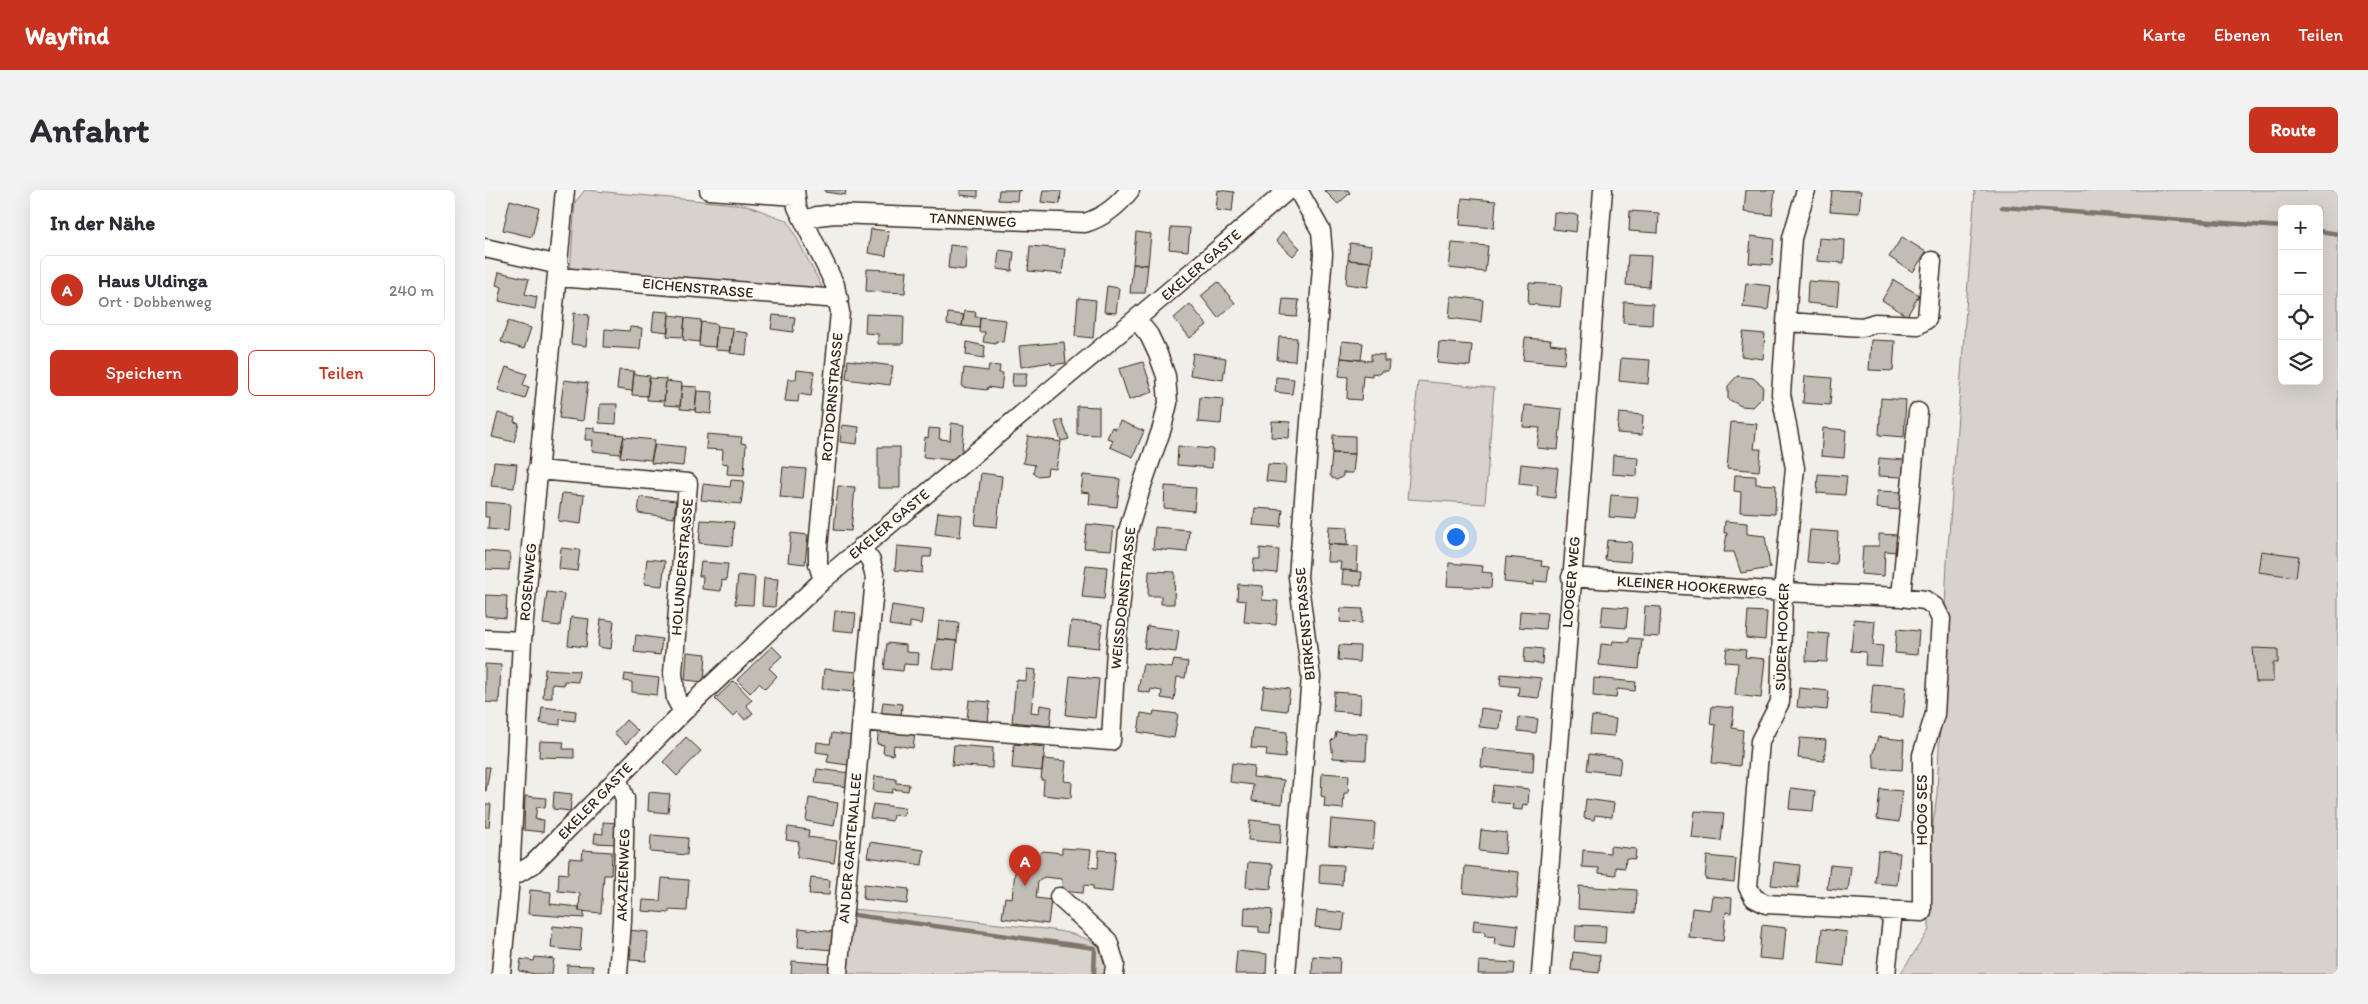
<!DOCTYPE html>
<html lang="de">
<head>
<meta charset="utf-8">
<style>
  body { margin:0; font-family:Itim,sans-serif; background:#f2f2f3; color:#2b2b33 }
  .controls { position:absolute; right:15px; top:15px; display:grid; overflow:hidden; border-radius:8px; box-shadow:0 5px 20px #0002 }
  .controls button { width:45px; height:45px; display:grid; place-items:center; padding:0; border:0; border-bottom:1px solid #e1e1e2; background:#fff; color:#2b2b33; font:25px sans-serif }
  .you { position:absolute; left:970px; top:346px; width:18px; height:18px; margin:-12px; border:4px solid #fff; border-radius:50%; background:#1a73e8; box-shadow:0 0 0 8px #1a73e833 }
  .badge { display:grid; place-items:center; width:32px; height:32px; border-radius:50%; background:#c8321e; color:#fff; font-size:16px; font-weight:700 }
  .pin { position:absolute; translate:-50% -41px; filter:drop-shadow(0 1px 2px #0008) }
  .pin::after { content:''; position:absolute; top:26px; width:18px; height:15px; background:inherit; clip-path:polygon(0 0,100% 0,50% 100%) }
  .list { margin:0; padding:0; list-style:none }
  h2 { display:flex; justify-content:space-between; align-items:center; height:65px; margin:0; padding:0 20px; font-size:21px }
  h2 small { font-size:16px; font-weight:400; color:#7c7c81 }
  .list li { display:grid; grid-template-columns:32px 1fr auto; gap:15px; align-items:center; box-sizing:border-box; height:70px; margin:0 10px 10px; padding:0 10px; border:1px solid #e1e1e2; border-radius:8px }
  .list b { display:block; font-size:19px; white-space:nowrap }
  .list p { margin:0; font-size:16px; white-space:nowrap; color:#7c7c81 }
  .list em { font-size:16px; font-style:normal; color:#7c7c81 }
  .actions { display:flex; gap:10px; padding:15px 20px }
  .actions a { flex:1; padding:11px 0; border:1px solid #c8321e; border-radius:8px; text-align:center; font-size:18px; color:#c8321e }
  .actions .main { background:#c8321e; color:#fff }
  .icon { flex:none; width:28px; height:28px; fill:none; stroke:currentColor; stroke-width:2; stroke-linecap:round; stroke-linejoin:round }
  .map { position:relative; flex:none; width:1853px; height:784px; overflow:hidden; border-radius:8px }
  header { display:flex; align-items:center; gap:30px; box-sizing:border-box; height:70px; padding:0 25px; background:#c8321e; color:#fff }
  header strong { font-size:24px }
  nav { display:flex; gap:28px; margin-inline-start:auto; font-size:18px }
  .intro { display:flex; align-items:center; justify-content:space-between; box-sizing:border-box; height:120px; padding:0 30px }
  h1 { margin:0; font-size:35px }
  .button { padding:12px 22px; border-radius:8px; background:#c8321e; color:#fff; font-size:18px; font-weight:700 }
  main { display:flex; gap:30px; padding:0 30px }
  aside { flex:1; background:#fff; border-radius:8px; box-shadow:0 5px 20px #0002 }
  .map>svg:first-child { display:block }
  .green { fill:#d7d2cc; stroke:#897e75; fill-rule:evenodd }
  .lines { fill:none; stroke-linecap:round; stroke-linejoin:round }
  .stream { stroke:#80746b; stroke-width:4.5 }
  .building { fill:#c1bcb4; stroke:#3b2a1e }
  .minor-casing { stroke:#3b2a1e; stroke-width:21 }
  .minor { stroke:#fdfcf7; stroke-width:18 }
  .labels { text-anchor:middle; stroke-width:4; stroke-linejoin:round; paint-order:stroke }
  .street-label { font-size:15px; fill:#3b2a1e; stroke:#fdfcf7 }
</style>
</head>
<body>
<header>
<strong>Wayfind</strong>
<nav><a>Karte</a><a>Ebenen</a><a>Teilen</a></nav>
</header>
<div class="intro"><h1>Anfahrt</h1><a class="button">Route</a></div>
<main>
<aside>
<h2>In der Nähe<small></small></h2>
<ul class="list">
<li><span class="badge">A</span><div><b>Haus Uldinga</b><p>Ort · Dobbenweg</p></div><em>240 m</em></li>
</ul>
<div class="actions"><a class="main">Speichern</a><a>Teilen</a></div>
</aside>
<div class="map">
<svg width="1853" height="784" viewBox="0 0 1853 784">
  <rect width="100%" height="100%" fill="#f1efea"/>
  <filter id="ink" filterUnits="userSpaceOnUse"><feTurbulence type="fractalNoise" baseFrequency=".02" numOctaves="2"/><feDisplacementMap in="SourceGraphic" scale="10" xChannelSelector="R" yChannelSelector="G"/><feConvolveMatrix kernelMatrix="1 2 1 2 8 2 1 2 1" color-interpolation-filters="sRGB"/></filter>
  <g filter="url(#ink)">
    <path class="green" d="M100,0L261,15L303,31L340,103L85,82L90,12Z
      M1490,0H1853V784H1415L1444,740L1443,673L1452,604L1462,371ZM1797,19H1834V191H1797Z
      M933,191L1009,198L1000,314L922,309Z
      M365,719C417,723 469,728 522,735C555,739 593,739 621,760L620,784H356Z"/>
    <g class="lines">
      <path class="stream" d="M1517,17L1797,37
        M1834,41L1853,44
        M369,725L610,758L609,784"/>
    </g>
    <path class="building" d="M340,0H361L360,5L340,2Z
      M475,0H493V7L475,5Z
      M514,0H537L533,1L532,11L513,10Z
      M558,0H576L575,14L556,12Z
      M733,0L749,2L747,22L731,20Z
      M839,0H863L865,3L853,14Z
      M1261,0H1290L1287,25L1259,22Z
      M1347,0L1376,1L1374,23L1345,21Z
      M977,8L1011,11L1009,38L975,35Z
      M25,10L54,18L47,47L18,40Z
      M1145,21L1174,23L1173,43L1144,41Z
      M1069,22L1093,25L1091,42L1068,39Z
      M686,37L705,38L703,61L684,59Z
      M386,39L404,41L401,66L383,63Z
      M651,42L666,44L663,75L648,74Z
      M798,42L815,58L808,66L791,51Z
      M1266,46L1289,49L1287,75L1264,73Z
      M1417,47L1441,62L1428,82L1404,67Z
      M1334,48L1360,50L1359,73L1332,71Z
      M865,53L887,56L886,72L863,70Z
      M967,53L1003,56L1000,82L964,78Z
      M465,55L482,57L480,80L463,78Z
      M545,56L580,59L577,84L543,81Z
      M514,60L529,62L527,81L512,79Z
      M1143,65L1166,66L1164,97L1141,95Z
      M863,70L886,72L883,97L861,94Z
      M648,74L663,75L660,103H645Z
      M382,79L422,81L420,103L381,101Z
      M14,82L44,89L40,104L52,107L50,119L14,111L17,97L11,95Z
      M1409,90L1434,105L1422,126L1397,110Z
      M1323,91L1354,93L1352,116L1322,113Z
      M733,92L750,113L733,128L716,106Z
      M1044,93L1077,95L1075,117L1043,114Z
      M1261,93L1286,96L1283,120L1258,117Z
      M622,96L634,98L631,123L619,122Z
      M966,106L998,110L996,132L964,128Z
      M593,108L611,110L608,148L590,146Z
      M798,109L814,110L812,127L796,126Z
      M1139,112L1168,114L1167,135L1138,133Z
      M705,114L722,135L705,148L689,128Z
      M169,121L184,122L183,142L167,140Z
      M479,121L491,122L490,127H495L494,138L477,136Z
      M89,123L104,125L101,156L86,154Z
      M463,123L479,125L477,136L462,134Z
      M381,124L419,126L418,154H393V144L380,143Z
      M184,125L200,127L198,147L182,146Z
      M288,125L310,127L308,142L286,139Z
      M495,127L521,130L518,152L511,151V154L498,152L500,142H494Z
      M200,128L216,130L214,152L198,150Z
      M23,131L46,138L39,159L16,152Z
      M216,132L232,134L230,157L214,156Z
      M232,136L248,138L246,161L230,160Z
      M145,137L157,138L155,159L119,157L120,139L144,141Z
      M248,141L263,143L261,165L245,163Z
      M1258,142L1280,144L1278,169L1256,166Z
      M794,147L812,148L810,171L792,170Z
      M1040,148L1066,150L1065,154L1081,156L1079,174L1038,170Z
      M1386,150L1410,151L1408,181L1384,180Z
      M857,151L878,153L876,170L856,168Z
      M482,152L500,156L499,168L481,165Z
      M579,152L581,173L566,175V172L536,177L534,156Z
      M954,152L987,155L985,176L952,173Z
      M708,163L741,168L738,190L705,185Z
      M886,164L899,165V171H904L903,181H896L895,184L887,183V186L878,185L876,210L862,209L863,187L854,186L856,168L886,171Z
      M1136,168L1165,170L1163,194L1134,191Z
      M363,170L408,176L405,195L361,189Z
      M658,172L668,202L644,210L634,179Z
      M504,175L515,176L514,183H518L516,199L503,197L502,200L477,197L479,178L503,181Z
      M21,177L42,184L38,195L44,197L40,209L13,200Z
      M134,180L149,181L147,201L132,199Z
      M312,180L329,182L326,206L314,204L313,212L300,211L303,189H311Z
      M528,183H542L540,196H527Z
      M149,184L165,186L162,206L147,205Z
      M1252,186L1268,188L1278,196L1277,208L1268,217L1256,216L1243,209V196Z
      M1320,186L1347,188L1345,215L1318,213Z
      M791,187L809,189L807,204L790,202Z
      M164,188L181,189L179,211L162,210Z
      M79,190L103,193L98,231L74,228Z
      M181,191L197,193L195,216L179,215Z
      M197,196L212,197L210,220L195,219Z
      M212,201L228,202L226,224L210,222Z
      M715,207L738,209L736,234L713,232Z
      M1396,208L1421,210L1419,247L1394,245Z
      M115,214H132L131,234L114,233Z
      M1040,215L1077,219L1073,260L1052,258L1055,238L1038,237Z
      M592,216L614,217V245L592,244Z
      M13,223L30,228L29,232L34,233L29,252L7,247Z
      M1134,223L1158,225L1157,245L1132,243Z
      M577,230L584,249L576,251L570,232Z
      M635,231L659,241L648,267L625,257L628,250L622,248L627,237L631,239Z
      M787,231L805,232L804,248L786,247Z
      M1246,232L1272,234L1269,259H1276L1274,281L1242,278Z
      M466,233L479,235L476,271L438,267L440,247L443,248L444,238L455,239L454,249L465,250Z
      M357,235L374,237L372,254L355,252Z
      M101,237L110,238V242L139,245L135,264L107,261L108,250H100Z
      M1338,238L1361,240L1359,268L1336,266Z
      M222,244L257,247L256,253L261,254L259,285L242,284L243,274L237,273L238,260L221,259Z
      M848,245L870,246V264L847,263Z
      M543,246L576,252L571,279L563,278L562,285L552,286L548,283L550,275L538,273Z
      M139,247L170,250L166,270L135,267Z
      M170,254L200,257L198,276L166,273Z
      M693,256L728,259L727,278L692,275Z
      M393,257H415V298H393Z
      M847,263L870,264L868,283H858V286L852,290L847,288L845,285Z
      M1128,265L1153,267L1152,286L1127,284Z
      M1394,268L1419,270L1418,287L1393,286Z
      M9,272L32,274L29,298L6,296Z
      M783,274L801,275L800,293L781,291Z
      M1036,274L1073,278L1070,308L1052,306L1053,296L1034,294Z
      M298,277L321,279L318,309L295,307Z
      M496,283L517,286L512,337L490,335Z
      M1333,284L1362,286L1360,305L1332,303Z
      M598,285L635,289L632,317L604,314L605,303L596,302Z
      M1250,285L1271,286V294L1291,295L1290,324L1255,322L1256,302L1249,301Z
      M246,290L259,291L256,314L216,310L218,294L245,297Z
      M353,296L370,297L366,341L349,340Z
      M680,296L711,298L709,321L679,318Z
      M1392,301L1417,302L1416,320L1391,318Z
      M77,303L99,305L96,334L73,331Z
      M1126,305L1153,307L1151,329L1124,327Z
      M155,307L191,311L189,328L153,323Z
      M0,312L25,314L23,341L3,339L4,327H0Z
      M770,318L798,320L796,337L768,335Z
      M453,322L477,325L475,347L450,344Z
      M216,330L249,332L247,356L214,353Z
      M1240,331L1262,333V344L1280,346L1285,378L1256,383L1249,362H1239L1242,343H1239Z
      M602,334L629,337L626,360L599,358Z
      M844,336L863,337L862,356L843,354Z
      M670,337L704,340L702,362L668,359Z
      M1325,340L1353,342L1351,374L1322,372Z
      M306,343L323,345L320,374L303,372Z
      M1394,344L1413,345L1412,362L1400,361L1399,386L1376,384L1378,356H1394Z
      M1122,350L1147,352L1145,372L1120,370Z
      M843,354L873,356L872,381L855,380L856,372H842Z
      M412,356L447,359L446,367H438L437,383L410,380Z
      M76,358L95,360L92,381L74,379Z
      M775,358L794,360L792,383L768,381L769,369H775Z
      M0,361L25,363L24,380L0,379Z
      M1776,361L1814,366L1811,387L1773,382Z
      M1021,367L1057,371L1056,376L1064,377L1062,392L1049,391V395L1019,392Z
      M162,369L180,371L177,396L159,394Z
      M216,372L243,374L241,391L237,390L236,401L217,399L218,386H214Z
      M964,373L998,376L997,382L1007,383L1006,398L962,396Z
      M601,375L622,377L619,409L597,407Z
      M858,380L877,382L876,396L857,394Z
      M664,381L690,382L689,414H676V406H663Z
      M253,385L270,387L268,415L250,414Z
      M279,388L293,389L290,417L277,416Z
      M753,394L778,396L777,410L793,411L791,435L759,432L761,411L752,410Z
      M62,402L79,404L75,436L58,434Z
      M0,405L22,406L21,428L0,426Z
      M407,415L438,420L436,434L425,432V438L404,435Z
      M1118,416L1143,418L1141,438L1116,436Z
      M1160,416L1176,417L1174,447L1158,446Z
      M856,418L878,419L877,433L855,432Z
      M350,421L371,423L369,442L348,440Z
      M1035,421L1062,423L1060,439L1034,437Z
      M1263,421L1282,422L1280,450L1261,448Z
      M86,427L104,429L101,457L83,455Z
      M116,429L129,431L126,459L113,457Z
      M1369,429L1390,431L1388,455L1398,456L1396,476L1380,475L1381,462L1366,461Z
      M454,431L474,433L472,451L452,449Z
      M586,431L617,434L614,458L583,455Z
      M662,436L694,440L691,462L659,458Z
      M1412,439L1434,441L1432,465L1410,463Z
      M1322,442L1344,444L1342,472L1321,471Z
      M151,445L177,449L175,465L149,462Z
      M1144,448L1157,449L1154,479L1114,475L1116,454L1127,455L1128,451L1144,452Z
      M452,449L472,451L469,480L447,478Z
      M402,453L421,455V462L434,463L433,475L419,474L418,481L399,479Z
      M854,455L875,456L874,472L853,470Z
      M287,456L297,466L284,478L292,486L280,499L274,493L265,503L252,490Z
      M1040,457L1058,459L1057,474L1039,472Z
      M1242,458L1261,460L1260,467L1280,469L1276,508L1250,505L1253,473L1240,472Z
      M1768,458L1793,459V473H1788V492H1771Z
      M202,462L221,464L219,492L200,490Z
      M689,470L703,472L700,488L692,487L689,510L676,508L677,501L666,499L665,503L653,501L658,474L687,478Z
      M0,474L16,475L14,513L0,512Z
      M60,479L94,481L93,492L79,491V495L67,494V508H58Z
      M339,479L372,482L370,502L337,499Z
      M542,479L551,480L546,522L554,523L555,515L567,517L565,536L527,532L531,490L541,491Z
      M140,484L174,488L172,505L147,502V492L139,491Z
      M1016,484L1056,488L1054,508L1033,506L1034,497L1015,495Z
      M585,486L614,489L610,528L581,525Z
      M1109,488L1151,492L1150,501L1132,499L1131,508L1108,506Z
      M249,491L267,510L261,515L268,523L260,530L253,522L248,527L230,509Z
      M1388,494L1421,497L1418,527L1385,524Z
      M779,496L805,499L802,521L776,518Z
      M1314,498L1344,501L1342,520L1312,517Z
      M849,502L876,504L875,523L848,521Z
      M484,510L505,512L503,532L482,529Z
      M398,512L417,514L416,529L396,527Z
      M1227,516L1249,518L1247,538L1258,540L1255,576L1227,573L1231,535L1225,534Z
      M57,517L91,521L90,531L75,529V535L55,533Z
      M996,518L1017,521L1015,539L994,537Z
      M669,521L693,524L689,548L653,542L656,523L668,525Z
      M1107,526L1131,529L1129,546L1105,544Z
      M1034,527L1053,529L1051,543L1033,541Z
      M141,530L153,541L141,554L129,543Z
      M394,538L430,542L428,558L409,555L408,565L398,563L399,555L392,554Z
      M768,538L802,542L800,568L781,566L782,559L766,558Z
      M851,542L882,544L881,570L848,568L846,551L850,547Z
      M347,543L368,546L363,575L342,572L344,564L331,562L332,552L345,554Z
      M201,547L216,561L192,586L178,572Z
      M1393,547L1419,550L1417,580L1389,578V569L1387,566Z
      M1315,548L1341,550L1339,571L1313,568Z
      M55,551L79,552L78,559H89V568L54,567Z
      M529,554L560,557L557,581L527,578Z
      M469,555L508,558L507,578L467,575Z
      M998,558L1049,563L1048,582L996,577Z
      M1104,564L1136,568L1134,584L1102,580Z
      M558,569L581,571L579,591L587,592L586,608L558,605L559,590H556Z
      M747,573L769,576L768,587L799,590L797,614L767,611L768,595L745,592Z
      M0,577H5L1,601H0Z
      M332,579L365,583L364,597L330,593Z
      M837,583L864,585L863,603H859L858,619L839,617L840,607L836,606Z
      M390,586L411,589V593L424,594L423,601L408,599L407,603L388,601Z
      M1008,595L1044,599L1043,615L1038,614L1037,620L1027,619L1028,614L1006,612Z
      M1306,598L1330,601L1328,621L1304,619Z
      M1395,599L1417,601L1414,632L1392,629Z
      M69,602L87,604L85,621L68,619Z
      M164,602L185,604L183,623L163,621Z
      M40,606L61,608L60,618L52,617L50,629L59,630L58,642L39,640Z
      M324,608L353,613L349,636L321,631Z
      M1101,609L1129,613L1127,627L1110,625L1109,630L1099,628Z
      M0,614H6L4,637H0Z
      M388,614L420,618L419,626L408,625L407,631L385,628Z
      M1210,621L1239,623L1236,651L1207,648Z
      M846,629L890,633L888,659L844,655Z
      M765,630L797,633L795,653L763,650Z
      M118,632L135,633L133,654L109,653L110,643L118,644Z
      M303,637L324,640L323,647L352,651L349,673L312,667L314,652L301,650Z
      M996,640L1022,643L1020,664L994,661Z
      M166,645L203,648L202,665L165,662Z
      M385,652L439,660L437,675L382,667Z
      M1125,656L1151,659L1150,669L1141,668L1140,678L1131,677V685L1114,683V678L1097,677L1098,660L1125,663Z
      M577,658L606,660L604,677L613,678L614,660L631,661L627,702L608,700V696L599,695L598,703L576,701L577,689L559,687L553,692L551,708L566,710L563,734L517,728L520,707L527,708L530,682L535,678L529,671L543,660L549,669L558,661L577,663Z
      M98,660L127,662L126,685H119L116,723L94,721L95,703L73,701L74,683L83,684L84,668L97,669Z
      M1393,661L1415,663L1412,695L1390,693Z
      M1222,666L1251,669L1249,692L1220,689Z
      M763,672L788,674L786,699L761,697Z
      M1289,672L1315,675L1313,698L1286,695Z
      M835,674L858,675L857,695L834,693Z
      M1345,675L1366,677L1363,701L1342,699Z
      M980,676L1034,682L1032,708L978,703Z
      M177,688L204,690L202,721L184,720V723L157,721L158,710L175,711Z
      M326,688L345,690L344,705L324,704Z
      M379,694L424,699L422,714L378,709Z
      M1094,696L1152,700L1151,723L1093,719Z
      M45,700L66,702L65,714L94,717V721H99V728L43,724Z
      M1227,706L1247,708L1246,723L1241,722L1238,751L1204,748L1207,718L1225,720Z
      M760,717L787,720L785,743L774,742V737L759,736Z
      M832,720L860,723L858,740L830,737Z
      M989,730L1033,735L1031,757L1009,754L1010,747L1000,746V742L988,741Z
      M1091,735L1121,736L1120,753L1090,751Z
      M1277,735L1301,738L1298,770L1274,768Z
      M68,736L97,739L95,761L66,758Z
      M314,738L350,742L348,760L313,757Z
      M1337,739L1362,742L1359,776L1334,773Z
      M143,740L163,742L161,771L145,770L146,759H142Z
      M752,761L782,764L781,784H750Z
      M1088,762L1115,765L1114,783L1086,780Z
      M828,766L855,768L854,784H827Z
      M50,767L69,769L67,784H50L34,781L36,769L49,771Z
      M307,771L346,774L345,784H306Z
      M994,771L1030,773L1029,784H993Z
      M82,775L108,776V784H82Z"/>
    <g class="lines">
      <defs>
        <path id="minor" d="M224,0L310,6
          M310,0L312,17L350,95L355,122L333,357V374L338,390
          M319,31L332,26L350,24L600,33C619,27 633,16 645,0
          M0,58L74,75
          M73,87L354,109
          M1302,132L1377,137L1390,133L1433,135L1442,129L1447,71
          M52,280L203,293L188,483L191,509L198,522
          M1086,387L1298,402L1416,407L1440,410L1450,417L1456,429L1450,524L1437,565V722L1281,714L1269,708L1263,697L1275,551L1295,512L1298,402L1310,278L1296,204L1307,48L1321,0
          M1416,407L1433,222
          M0,449L37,451
          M376,531L626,551L631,459L643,341L656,298L677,238L683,213L681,186L673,164L664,145L651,129
          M132,588L140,609L137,731L133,784
          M25,688L47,675L198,522L338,390L669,114L803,0
          M574,707L623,751L630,774L629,784
          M16,784L25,688L37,451L80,0
          M353,784L390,388L386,371L376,357
          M801,784L826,487L813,387L838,64L836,41L813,0
          M1056,784L1118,0
          M1401,784L1408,721"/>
      </defs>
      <use href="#minor" class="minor-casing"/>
      <use href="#minor" class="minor"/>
    </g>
  </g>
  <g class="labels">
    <g class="street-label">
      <text transform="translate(488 30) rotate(3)" y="5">TANNENWEG</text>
      <text transform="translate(716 75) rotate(-41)" y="5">EKELER GASTE</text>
      <text transform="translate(213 98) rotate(5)" y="5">EICHENSTRASSE</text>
      <text transform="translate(347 207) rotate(-85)" y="5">ROTDORNSTRASSE</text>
      <text transform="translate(404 334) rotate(-40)" y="5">EKELER GASTE</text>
      <text transform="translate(197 377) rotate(-85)" y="5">HOLUNDERSTRASSE</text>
      <text transform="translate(43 392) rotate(-85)" y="5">ROSENWEG</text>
      <text transform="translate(1086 392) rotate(-85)" y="5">LOOGER WEG</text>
      <text transform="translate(1207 396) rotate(4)" y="5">KLEINER HOOKERWEG</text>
      <text transform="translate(638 408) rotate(-84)" y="5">WEISSDORNSTRASSE</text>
      <text transform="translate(820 434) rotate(-95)" y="5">BIRKENSTRASSE</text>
      <text transform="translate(1297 447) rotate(-88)" y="5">SÜDER HOOKER</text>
      <text transform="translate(110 611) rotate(-46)" y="5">EKELER GASTE</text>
      <text transform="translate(1437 620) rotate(-90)" y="5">HOOG SES</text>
      <text transform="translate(365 658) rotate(-85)" y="5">AN DER GARTENALLEE</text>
      <text transform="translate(138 685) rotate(-88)" y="5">AKAZIENWEG</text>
    </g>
  </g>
</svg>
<div class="controls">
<button>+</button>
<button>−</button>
<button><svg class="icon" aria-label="locate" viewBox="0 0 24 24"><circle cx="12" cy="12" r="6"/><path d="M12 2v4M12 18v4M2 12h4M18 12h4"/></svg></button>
<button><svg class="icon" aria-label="layers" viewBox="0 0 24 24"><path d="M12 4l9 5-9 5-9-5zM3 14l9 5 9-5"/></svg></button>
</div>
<div class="you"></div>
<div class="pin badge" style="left:540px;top:696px">A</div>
</div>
</main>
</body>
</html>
